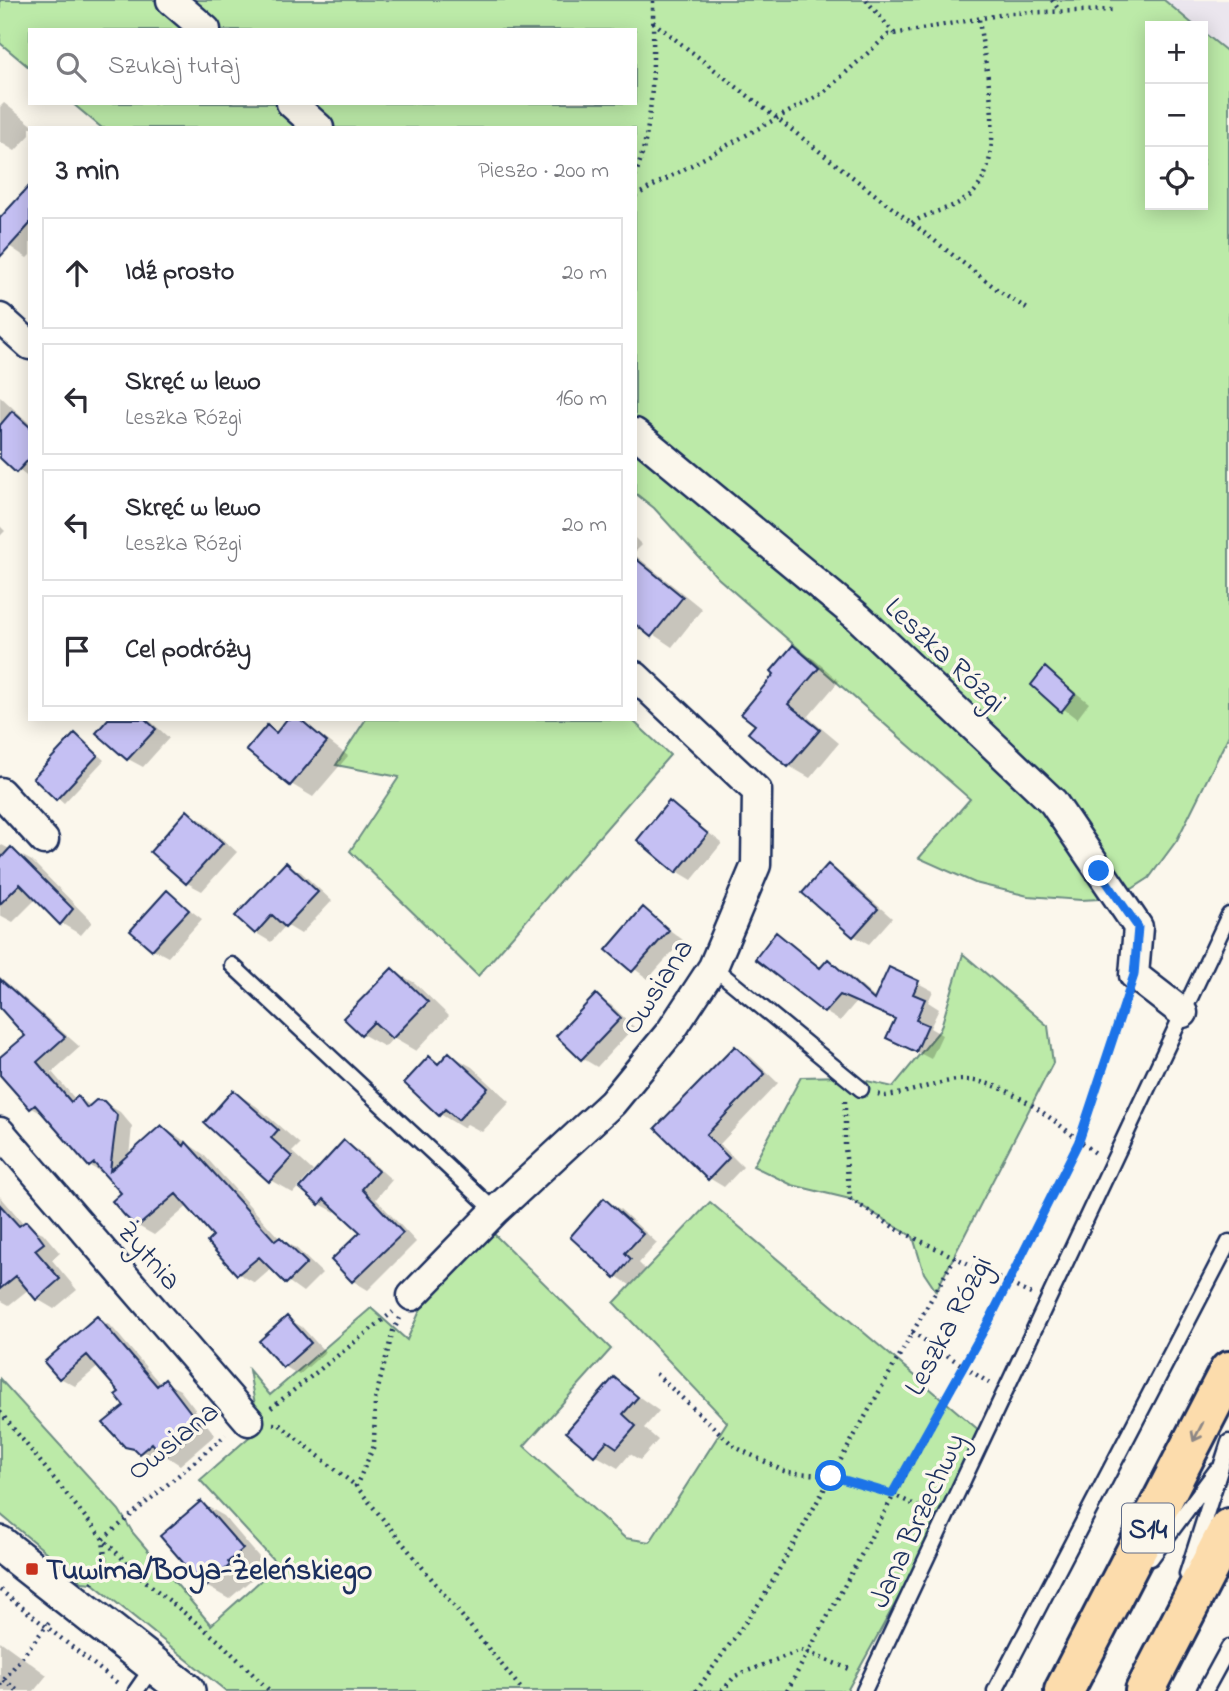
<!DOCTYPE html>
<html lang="pl">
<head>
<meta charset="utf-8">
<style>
  body { margin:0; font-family:"Indie Flower",sans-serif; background:#f2f2f3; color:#2b2b33 }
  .controls { position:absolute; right:21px; top:21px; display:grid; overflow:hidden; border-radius:0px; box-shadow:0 4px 18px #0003 }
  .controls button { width:63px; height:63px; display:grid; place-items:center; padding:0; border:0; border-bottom:2px solid #e1e1e2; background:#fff; color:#2b2b33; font:35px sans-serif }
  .stop { position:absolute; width:21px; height:21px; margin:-16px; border:5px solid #1a73e8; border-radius:50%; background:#fff }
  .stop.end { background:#1a73e8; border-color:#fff; box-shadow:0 2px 7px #0008 }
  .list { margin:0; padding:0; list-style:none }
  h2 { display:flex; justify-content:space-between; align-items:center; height:91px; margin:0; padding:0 28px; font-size:30px }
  h2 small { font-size:23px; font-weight:400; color:#7c7c81 }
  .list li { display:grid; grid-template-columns:46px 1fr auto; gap:21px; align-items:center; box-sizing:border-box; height:112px; margin:0 14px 14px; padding:0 14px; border:2px solid #e1e1e2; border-radius:0px }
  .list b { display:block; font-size:26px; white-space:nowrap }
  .list p { margin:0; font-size:23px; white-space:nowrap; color:#7c7c81 }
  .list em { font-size:23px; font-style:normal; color:#7c7c81 }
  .icon { flex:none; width:38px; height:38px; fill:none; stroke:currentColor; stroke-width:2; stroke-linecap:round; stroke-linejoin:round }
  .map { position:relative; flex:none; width:1229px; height:1691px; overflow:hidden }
  .search { position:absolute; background:#fff; box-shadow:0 4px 18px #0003; left:28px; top:28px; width:609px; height:77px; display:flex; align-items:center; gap:18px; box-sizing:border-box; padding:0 24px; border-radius:0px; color:#7c7c81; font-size:26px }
  .panel { position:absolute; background:#fff; box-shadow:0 4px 18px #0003; left:28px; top:126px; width:609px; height:595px; border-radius:0px }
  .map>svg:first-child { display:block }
  .built { fill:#ebe6ee }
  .green { fill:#bceaa8; stroke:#6c8c83; stroke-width:2 }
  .shadow { fill:#0003 }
  .building { fill:#c5c0f3; stroke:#1b2f5e; stroke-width:2 }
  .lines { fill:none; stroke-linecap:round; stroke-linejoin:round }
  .service-casing { stroke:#1b2f5e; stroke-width:19 }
  .minor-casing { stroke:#1b2f5e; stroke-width:33 }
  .tertiary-casing { stroke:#1b2f5e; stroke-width:40 }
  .motorway-casing { stroke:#1b2f5e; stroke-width:44 }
  .path { stroke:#1b2f5e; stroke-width:4.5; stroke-dasharray:2 5; stroke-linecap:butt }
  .service { stroke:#fbf7ec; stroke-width:14 }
  .minor { stroke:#fbf7ec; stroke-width:28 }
  .tertiary { stroke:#fbf7ec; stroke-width:35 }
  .motorway { stroke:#fcdcac; stroke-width:38 }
  .oneway { stroke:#8c8685 }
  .route { stroke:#1a73e8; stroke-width:9 }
  .poi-dot { fill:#c8321e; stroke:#fbf7ec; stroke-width:2.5 }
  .labels { text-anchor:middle; stroke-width:7; stroke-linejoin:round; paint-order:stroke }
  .shield { fill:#fbf7ec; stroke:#5e6b89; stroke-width:2 }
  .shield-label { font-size:28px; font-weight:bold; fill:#1b2f5e }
  .street-label { font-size:30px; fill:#1b2f5e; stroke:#fbf7ec }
  .poi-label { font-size:30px; font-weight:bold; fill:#1b2f5e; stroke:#fbf7ec; text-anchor:start }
</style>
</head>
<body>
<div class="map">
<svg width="1229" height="1691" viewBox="0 0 1229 1691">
  <rect width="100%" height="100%" fill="#fbf7ec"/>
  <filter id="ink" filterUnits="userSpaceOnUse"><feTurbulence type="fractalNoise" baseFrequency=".0143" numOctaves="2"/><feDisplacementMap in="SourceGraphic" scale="14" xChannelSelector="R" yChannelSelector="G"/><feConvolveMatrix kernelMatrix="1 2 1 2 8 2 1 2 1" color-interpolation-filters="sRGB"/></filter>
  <g filter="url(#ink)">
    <path class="built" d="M1164,0H1229V53L1203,32V26H1195Z"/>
    <path class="green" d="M0,0H1164L1195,26H1150V205H1203V32L1229,53V735L1177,840L1149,878L1118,898L1081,900L1028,896L975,883L919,858L970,799L718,578L654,508L635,493V128H102L72,103H635V30H30V68L0,43Z
      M366,719H631L670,755L478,976L350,851L399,777L336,765Z
      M963,954L1048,1026L1053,1063L936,1291L924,1273L913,1237L850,1199L792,1185L753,1166L801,1077L845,1076L893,1087L940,1030Z
      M710,1202L987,1437L847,1691H226L92,1583L82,1582L0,1514V1379L119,1510L133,1533L211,1625L278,1565L200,1480L255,1432L257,1416L249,1370L270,1395L371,1308L407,1340L422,1306L493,1233L611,1349L524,1446L625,1538L650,1542L727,1422L614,1303Z"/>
    <path class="shadow" d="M4,103L36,128H30V135L15,151L0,142V107Z
      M30,190V255L27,258L0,240V221Z
      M0,396L30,424V479L0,455Z
      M0,526L5,531L0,536Z
      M635,538L642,545L635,552Z
      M635,555L702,609L672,647L635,622Z
      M793,648L814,659L839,681L808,717L839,743L810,778L789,766L750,733L757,725L777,674Z
      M1046,669L1089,703L1077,719L1033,685Z
      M110,719H148L169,738L143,767L128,759Z
      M300,719L348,756L313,797L291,784L267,727L278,733Z
      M75,735L104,760L64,803L35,778Z
      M669,803L722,843L692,880L677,871Z
      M188,813L203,821L237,852L202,891L187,883Z
      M0,844L32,861L92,922L81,935L61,923L37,898L13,922L0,915Z
      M286,864L301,872L332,901L301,934L286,925L271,942L256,933Z
      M828,867L843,875L892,918L869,944L854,936Z
      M168,893L202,919L168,957L153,949Z
      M643,910L683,940L648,979L608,949Z
      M777,935L822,968L828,962L843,970L876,999L918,983L933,991L928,1002L939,1009L930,1028L942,1035L931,1059L888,1037L896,1020L856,1002L840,1021L825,1012Z
      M392,970L415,983L449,1016L416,1051L393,1038L385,1047L362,1034Z
      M0,977L80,1047L52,1072L76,1100L78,1098L92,1106L103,1102L120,1112L132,1126L129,1157L161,1127L177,1136L203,1154L279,1238L296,1248L322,1273L303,1292L271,1269L255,1283L239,1274L216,1236L189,1205L154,1235L138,1226L124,1193L106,1175L90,1166L48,1117L32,1108L0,1073V1060L28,1036L0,1006Z
      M596,997L611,1005L634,1027L597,1067L582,1058Z
      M736,1048L751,1057L778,1083L720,1144L743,1167L724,1187L709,1178L658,1128Z
      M449,1054L472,1067L510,1102L482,1132L467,1124L463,1128L440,1114L406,1083L430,1058L440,1064Z
      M234,1092L256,1106L300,1144L292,1152L313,1171L293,1193L270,1180Z
      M344,1142L359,1151L392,1180L376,1199L416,1242L368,1290L353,1281L363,1232L337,1209L335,1212L320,1204Z
      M0,1196L24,1224L43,1233L60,1253L52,1260L77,1290L54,1309L37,1299L29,1289L9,1305L0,1300Z
      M605,1201L620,1209L657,1243L639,1263L645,1269L630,1285L616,1276Z
      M98,1318L112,1327L161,1385L165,1382L180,1390L215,1435L180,1465L163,1454L155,1461L126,1446V1406L122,1392L99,1366L75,1386L60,1378Z
      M287,1318L302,1327L325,1352L299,1375L284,1366Z
      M614,1379L659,1411L644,1428L658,1440L640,1460L630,1454L618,1468L595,1455L569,1432Z
      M201,1503L224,1516L264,1563L249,1576L252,1579L229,1599L206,1586Z
      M0,1641L47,1675L34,1691H0Z"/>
    <path class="building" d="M30,185V224L0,257V218Z
      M12,411L30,427V458L16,473L0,458V425Z
      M635,558L683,597L651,637L635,624Z
      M793,645L819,668L788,704L820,730L788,767L748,733L755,725L741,714L774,674L771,671Z
      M1045,667L1075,694L1061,712L1031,685Z
      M108,719H145L156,729L127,760L96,733Z
      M287,719H300L327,742L290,786L246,750L267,725L276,733Z
      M75,733L98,755L56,800L33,778Z
      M669,801L708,834L676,873L637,840Z
      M187,810L223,843L186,884L150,852Z
      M11,847L73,909L60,925L20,884L0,904V859Z
      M286,862L318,892L285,927L272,915L255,934L235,916Z
      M828,864L878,909L853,937L802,893Z
      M167,890L189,910L152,950L130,931Z
      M643,907L669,930L632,972L606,950Z
      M776,932L820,968L828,959L874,1000L889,967L919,981L913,994L925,999L916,1020L928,1025L916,1052L886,1038L895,1019L840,995L824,1013L755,959Z
      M392,968L428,1002L392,1039L374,1022L361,1035L343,1018Z
      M0,979L65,1037L37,1062L71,1102L78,1096L87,1108L96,1100L104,1101L117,1115L110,1171L161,1125L184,1146L186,1142L275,1241L280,1237L307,1263L286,1284L259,1257L237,1275L207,1242L213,1236L176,1194L137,1227L125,1216L112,1201L121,1193L94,1163L89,1167L35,1105L30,1109L0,1075V1057L25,1036L0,1008Z
      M596,994L621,1018L581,1060L556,1036Z
      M735,1046L765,1074L706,1135L729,1158L708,1180L655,1128Z
      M449,1052L488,1088L458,1120L445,1109L439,1116L404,1083L429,1056L438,1064Z
      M233,1090L278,1130L271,1138L292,1157L269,1182L204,1123Z
      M344,1140L378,1171L362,1189L403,1233L352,1282L331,1260L360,1232L324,1199L319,1205L300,1188Z
      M604,1198L643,1234L625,1253L631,1259L615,1278L570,1237Z
      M0,1205L19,1226L26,1221L35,1231L44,1243L35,1250L60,1279L36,1300L16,1276L0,1289Z
      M97,1316L157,1386L165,1379L201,1426L164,1458L152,1443L139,1454L134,1449L125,1447L103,1423L124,1406L115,1395L119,1392L87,1355L59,1379L44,1362Z
      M287,1316L311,1343L283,1368L259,1341Z
      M614,1377L638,1397L623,1414L636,1426L617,1448L607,1441L594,1456L566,1432Z
      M201,1501L243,1549L228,1562L230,1565L205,1588L160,1536Z"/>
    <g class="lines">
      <defs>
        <path id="service" d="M232,965L495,1211
          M713,967L861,1089
          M1151,1558L1216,1471
          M1187,1574L1229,1442
          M136,1691L154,1665
          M864,1691L1229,915
          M995,1691L1229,1242
          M1205,1691L1229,1647"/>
        <path id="minor" d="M171,0L206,30
          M291,103L319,128
          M0,318L30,345
          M635,433L859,618L1053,802L1138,927L1134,975L1183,1013
          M0,792L44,840
          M0,1132L249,1421
          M412,1296L495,1211L612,1103L671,1031L713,967L756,865L757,791L635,676"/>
        <path id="tertiary" d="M0,1544L187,1691"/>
        <path id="motorway" d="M1064,1691L1229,1371
          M1145,1691L1229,1528"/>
      </defs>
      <use href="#service" class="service-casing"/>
      <use href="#minor" class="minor-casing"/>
      <use href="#tertiary" class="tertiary-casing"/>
      <use href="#motorway" class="motorway-casing"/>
      <path class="path" d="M866,0L894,33
        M1052,0L1059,10
        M653,22L1003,294L1031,311
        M635,176C656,121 653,58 653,0
        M635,196L823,93L888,35L1010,13L1112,10
        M912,223C931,210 958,209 974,192C1009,154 984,65 979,19
        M878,1094L886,1096C908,1093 928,1085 950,1081C1004,1072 1056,1124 1097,1154
        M845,1101V1147L850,1199L898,1230L1031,1294
        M400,1318L393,1331L375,1400L374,1446L356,1486L523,1691
        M912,1332L989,1383
        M656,1374L735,1447L786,1472L831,1476L892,1494L929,1512
        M271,1408L393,1312
        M0,1412L103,1539L144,1580L220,1642L270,1691
        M273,1424L280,1425L356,1486
        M103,1539L226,1435
        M92,1583L106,1566L103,1540
        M0,1590L120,1685
        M4,1680L18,1691
        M0,1685L51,1620
        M696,1691L763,1598L955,1257
        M722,1691L735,1676L801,1650L852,1670
        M787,1691L990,1319L1079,1141L1126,999"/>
      <use href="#service" class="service"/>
      <use href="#minor" class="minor"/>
      <use href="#tertiary" class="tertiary"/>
      <use href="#motorway" class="motorway"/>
    </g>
    <defs><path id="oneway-shaft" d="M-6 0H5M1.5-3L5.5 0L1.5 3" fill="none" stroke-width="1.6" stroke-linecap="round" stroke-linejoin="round" transform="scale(1.75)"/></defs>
    <use class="oneway" href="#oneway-shaft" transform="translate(1198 1432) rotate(117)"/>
  </g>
  <g class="lines" filter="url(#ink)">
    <path class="route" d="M831,1476L892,1494L990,1319L1079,1141L1134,975L1138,927L1099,871"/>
  </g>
  <rect class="poi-dot" x="25" y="1562" width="14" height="14" rx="3.5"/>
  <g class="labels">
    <rect class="shield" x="1122" y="1503.5" width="52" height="49" rx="5"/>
    <g class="shield-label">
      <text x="1148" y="1538">S14</text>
    </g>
    <g class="street-label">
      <text transform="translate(946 654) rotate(43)" y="10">Leszka Rózgi</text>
      <text transform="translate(656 986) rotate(-57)" y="10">Owsiana</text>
      <text transform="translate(150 1255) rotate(49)" y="10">Żytnia</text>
      <text transform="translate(947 1325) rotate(-62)" y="10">Leszka Rózgi</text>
      <text transform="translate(172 1440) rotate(-39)" y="10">Owsiana</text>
      <text transform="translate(916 1520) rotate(-65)" y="10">Jana Brzechwy</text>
    </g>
    <g class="poi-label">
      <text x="46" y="1579">Tuwima/Boya-Żeleńskiego</text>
    </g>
  </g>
</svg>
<div class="controls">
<button>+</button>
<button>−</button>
<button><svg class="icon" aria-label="locate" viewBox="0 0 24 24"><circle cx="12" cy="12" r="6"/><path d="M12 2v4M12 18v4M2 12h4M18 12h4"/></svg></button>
</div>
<div class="stop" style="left:831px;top:1476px"></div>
<div class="stop end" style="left:1099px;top:871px"></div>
<div class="search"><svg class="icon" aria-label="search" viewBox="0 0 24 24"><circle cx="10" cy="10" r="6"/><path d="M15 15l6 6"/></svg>Szukaj tutaj</div>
<section class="panel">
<h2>3 min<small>Pieszo · 200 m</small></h2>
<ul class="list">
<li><svg class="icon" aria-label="ahead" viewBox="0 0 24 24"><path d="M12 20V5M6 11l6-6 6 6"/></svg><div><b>Idź prosto</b></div><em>20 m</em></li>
<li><svg class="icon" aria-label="left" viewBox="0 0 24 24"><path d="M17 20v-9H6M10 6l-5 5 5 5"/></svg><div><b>Skręć w lewo</b><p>Leszka Rózgi</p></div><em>160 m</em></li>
<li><svg class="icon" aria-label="left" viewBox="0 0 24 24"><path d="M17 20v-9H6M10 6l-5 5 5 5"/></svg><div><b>Skręć w lewo</b><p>Leszka Rózgi</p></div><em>20 m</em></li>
<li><svg class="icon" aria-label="arrive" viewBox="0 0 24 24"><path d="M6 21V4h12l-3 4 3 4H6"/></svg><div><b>Cel podróży</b></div></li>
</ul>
</section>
</div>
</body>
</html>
